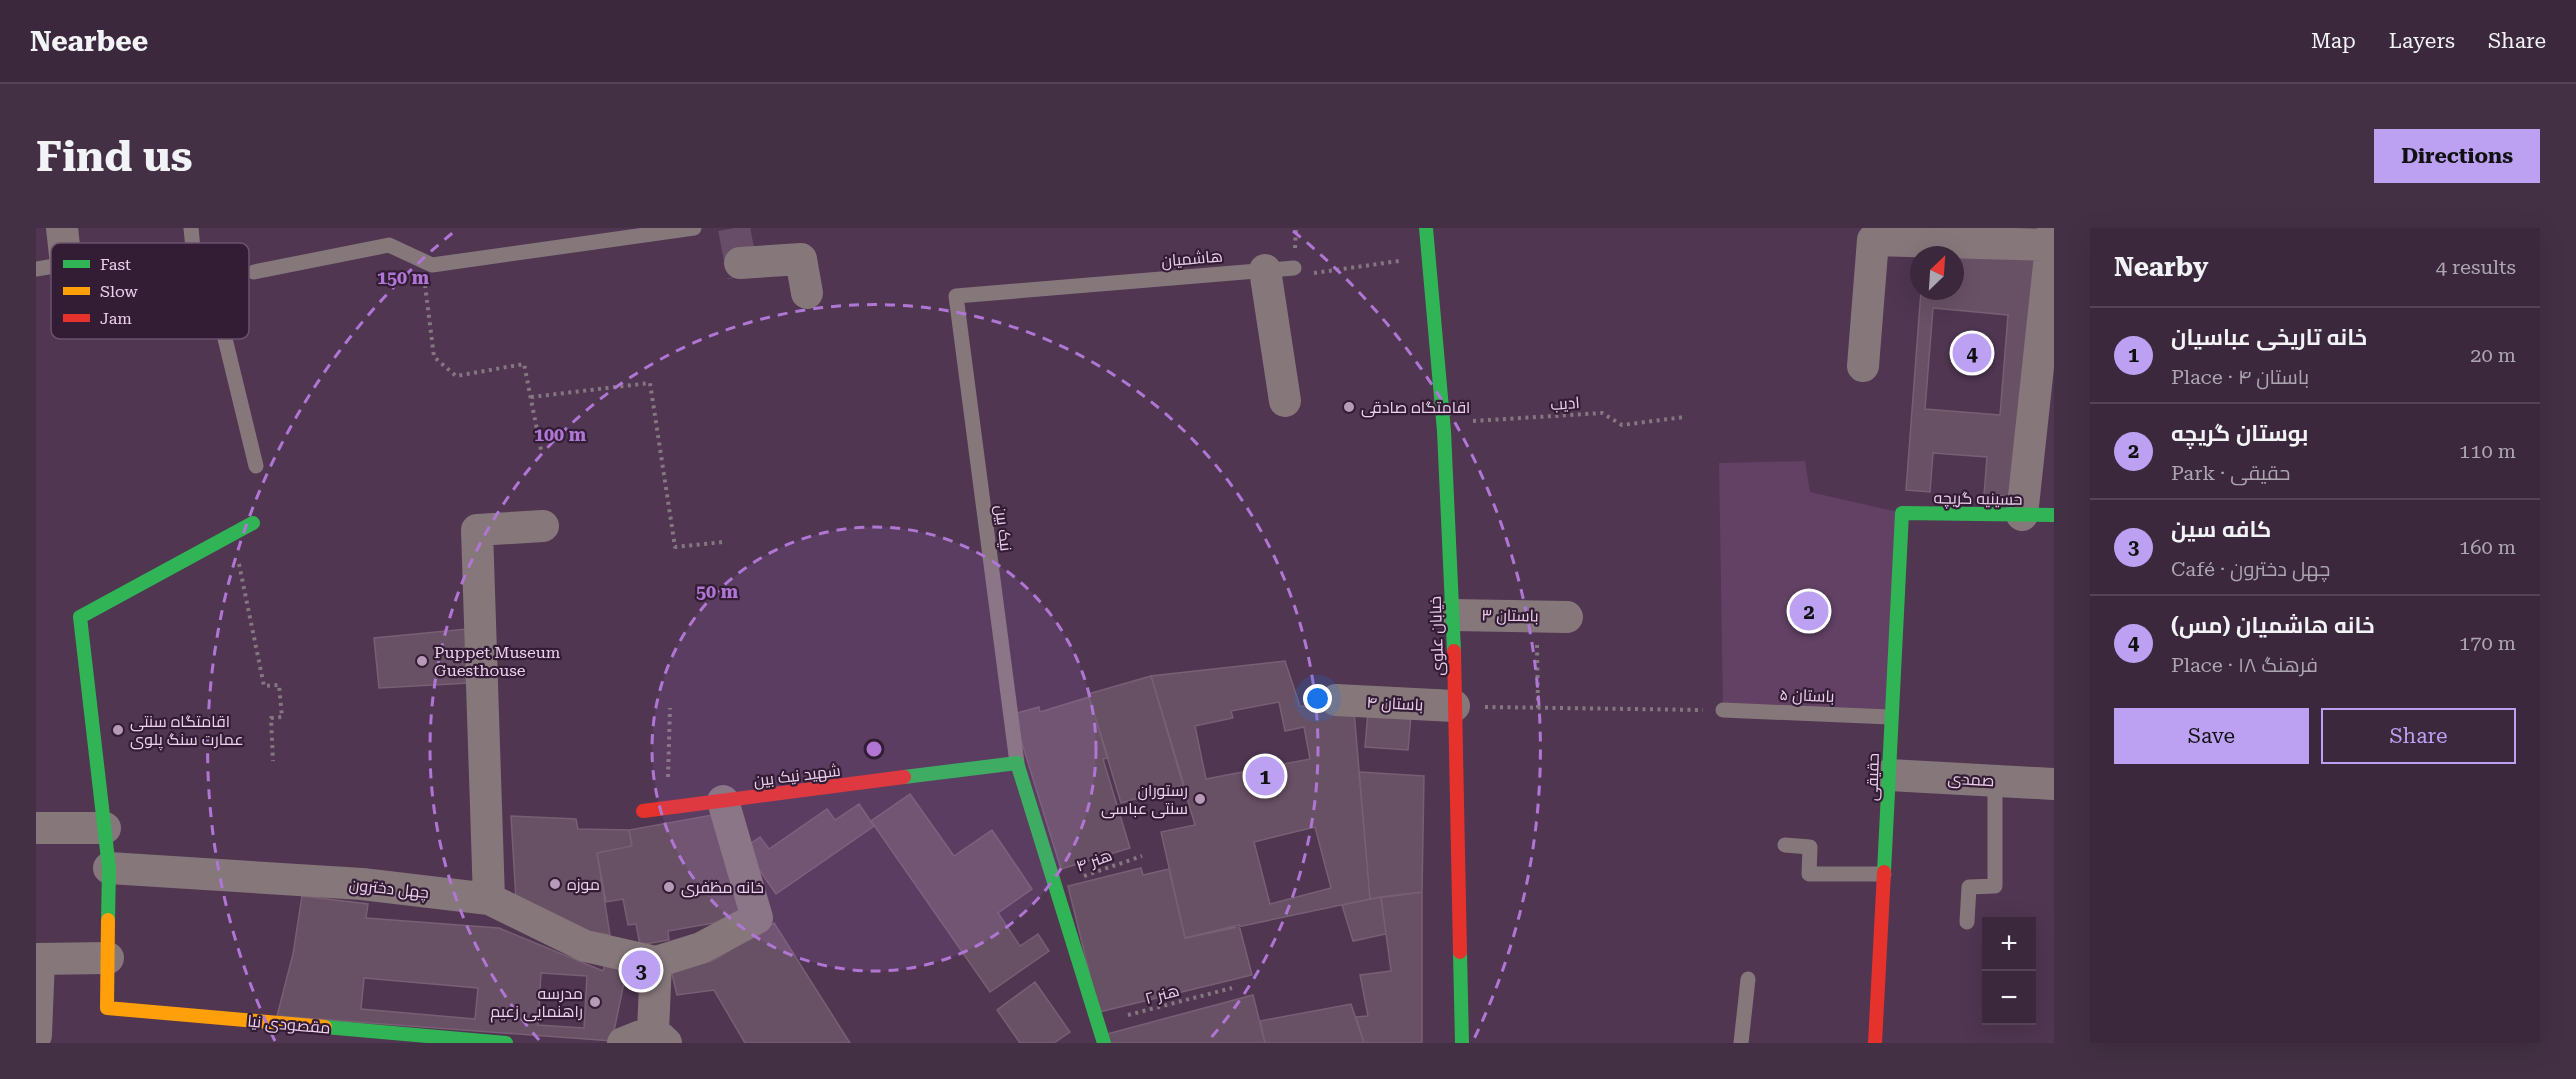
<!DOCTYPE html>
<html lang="en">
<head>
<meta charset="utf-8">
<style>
  body { margin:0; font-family:"Roboto Serif",Cairo,serif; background:#433044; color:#f1f3f6 }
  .controls { position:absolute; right:18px; bottom:18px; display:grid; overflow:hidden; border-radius:0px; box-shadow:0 6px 24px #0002 }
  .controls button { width:54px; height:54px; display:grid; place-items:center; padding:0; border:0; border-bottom:2px solid #554457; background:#3c283d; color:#f1f3f6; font:30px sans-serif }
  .compass { position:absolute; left:1874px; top:18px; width:54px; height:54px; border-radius:50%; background:#3c283d; box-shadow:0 6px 24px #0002; rotate:25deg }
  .you { position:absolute; left:1282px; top:471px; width:21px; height:21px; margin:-15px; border:4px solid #fff; border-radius:50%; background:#1a73e8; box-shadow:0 0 0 9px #1a73e833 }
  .badge { display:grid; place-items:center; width:39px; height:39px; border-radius:50%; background:#bca0f2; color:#111; font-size:20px; font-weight:700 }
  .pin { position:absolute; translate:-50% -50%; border:3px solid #fff; box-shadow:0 2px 6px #0006 }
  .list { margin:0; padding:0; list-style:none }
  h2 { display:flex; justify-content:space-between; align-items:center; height:78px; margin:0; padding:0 24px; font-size:26px }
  h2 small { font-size:20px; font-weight:400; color:#aca6b0 }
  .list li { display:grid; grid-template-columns:39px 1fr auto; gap:18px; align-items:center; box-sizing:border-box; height:96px; padding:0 24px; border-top:2px solid #554457 }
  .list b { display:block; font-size:22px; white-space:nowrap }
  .list p { margin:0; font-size:20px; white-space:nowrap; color:#aca6b0 }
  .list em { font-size:20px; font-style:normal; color:#aca6b0 }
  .actions { display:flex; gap:12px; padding:18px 24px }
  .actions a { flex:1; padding:14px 0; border:2px solid #bca0f2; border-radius:0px; text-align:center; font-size:21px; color:#bca0f2 }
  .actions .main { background:#bca0f2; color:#111 }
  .map { position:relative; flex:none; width:2018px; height:815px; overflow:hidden; border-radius:0px }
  header { display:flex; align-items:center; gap:36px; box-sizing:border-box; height:84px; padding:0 30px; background:#3c283d; border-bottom:2px solid #554457 }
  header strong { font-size:28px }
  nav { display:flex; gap:33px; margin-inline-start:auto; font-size:21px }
  .intro { display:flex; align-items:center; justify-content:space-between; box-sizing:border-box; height:144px; padding:0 36px }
  h1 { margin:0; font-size:42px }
  .button { padding:15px 27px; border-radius:0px; background:#bca0f2; color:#111; font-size:21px; font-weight:700 }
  main { display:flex; gap:36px; padding:0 36px }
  aside { flex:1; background:#3c283d; border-radius:0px; box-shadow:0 6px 24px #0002 }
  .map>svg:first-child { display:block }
  .green { fill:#624164 }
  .building { fill:#695165; stroke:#795f73; stroke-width:1.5; fill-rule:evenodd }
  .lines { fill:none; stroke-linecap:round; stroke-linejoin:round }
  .street-tunnel { stroke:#684d69; stroke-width:32; stroke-dasharray:32 16; stroke-linecap:butt }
  .path { stroke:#85777f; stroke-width:4; stroke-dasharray:3 4.5; stroke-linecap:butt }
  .lane { stroke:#86777b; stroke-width:15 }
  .street { stroke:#86777b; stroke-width:32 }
  .fast { stroke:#30b455; stroke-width:14 }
  .slow { stroke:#ff9f0a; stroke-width:14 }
  .jam { stroke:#e5322d; stroke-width:14 }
  .ring { fill:none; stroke:#af76d4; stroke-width:3; stroke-dasharray:10 8 }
  .poi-dot { fill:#b79ab7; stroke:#331d34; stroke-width:2 }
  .labels { text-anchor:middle; stroke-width:4.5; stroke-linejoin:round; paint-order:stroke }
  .street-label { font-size:16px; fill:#eed0ee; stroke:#331d34 }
  .poi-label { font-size:16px; fill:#eed0ee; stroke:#331d34; text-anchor:start }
  .key { fill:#331d34; stroke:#6b536c; stroke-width:1.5 }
  .key-label { font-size:16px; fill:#eed0ee }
  .centre { fill:#af76d4; stroke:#331d34; stroke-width:3 }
  .ring-label { font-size:18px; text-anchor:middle; font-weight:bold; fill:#af76d4; stroke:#331d34; stroke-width:4.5; stroke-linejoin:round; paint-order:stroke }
</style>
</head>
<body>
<header>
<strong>Nearbee</strong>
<nav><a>Map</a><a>Layers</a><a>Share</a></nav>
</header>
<div class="intro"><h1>Find us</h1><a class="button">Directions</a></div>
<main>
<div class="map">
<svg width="2018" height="815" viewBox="0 0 2018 815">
  <rect width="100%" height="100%" fill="#503651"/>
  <path class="green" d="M1769,233L1774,264L1866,285L1854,489L1687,482L1683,235Z"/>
  <path class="building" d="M1919,27H2000L1981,269L1948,267L1951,229L1897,225L1894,264L1870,262L1885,63H1919ZM1897,80L1972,87L1964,187L1889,181Z
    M431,401L433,455L343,460L338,410Z
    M1249,433L1264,478L1318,483L1334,671L1149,710L1125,604L1159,597L1115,448ZM1243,474L1249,503L1268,499L1274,531L1170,551L1159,498L1197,490L1195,483ZM1279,599L1295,660L1234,676L1218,614Z
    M1115,448L1148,557L1085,575L1052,466Z
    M1053,469L1072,530L1067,531L1094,620L1025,641L977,486L1003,479L1004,484Z
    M1332,484L1375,488L1372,522L1329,519Z
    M1323,544L1388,548L1386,664L1334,671Z
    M874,566L918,628L956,602L996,661L962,685L984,718L1002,706L1013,723L954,764L835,593Z
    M823,576L838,598L740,666L708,620L724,609L733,621L791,581L799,592Z
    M687,585L706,690L632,703L633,712L604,717L600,696L592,697L587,671L570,674L561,625L596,618L593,602Z
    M475,588L540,591L542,601L593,602L596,618L561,625L574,707L516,697L480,672Z
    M1105,640L1107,647L1133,641L1149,710L1203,697L1216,747L1063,784L1032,658Z
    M1386,664V815H1328L1320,789L1332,788L1324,747L1355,743L1345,669Z
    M266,668L332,676L330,690L463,700L567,743L571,730L592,735L576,813L241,788L257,726ZM505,745L551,748L548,800L502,797ZM328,750L442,760L439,791L325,781Z
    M1345,669L1350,706L1317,713L1306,677Z
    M738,695L814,815H709L678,762L641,767L635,742L676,733Z
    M999,754L1034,804L1018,815H984L961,782Z
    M1217,767L1229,815H1074L1071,806Z
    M1315,776L1328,815H1229L1224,793Z"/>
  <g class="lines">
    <path class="street-tunnel" d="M698,0L707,48"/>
    <path class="path" d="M1259,20L1260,0
      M1278,45L1363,33
      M389,57L398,129L420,148L488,136L505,222
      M495,169L614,155L639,319L687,314
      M1437,193L1566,185L1586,197L1648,189
      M203,336L228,458L243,457L246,489L235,490L237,533
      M1501,417L1502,480
      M1449,479L1667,482
      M632,549L634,480
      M1048,648L1106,628
      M1092,787L1196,760"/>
    <path class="lane" d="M155,0L160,51
      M0,41L30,36L55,40
      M218,44L353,17L396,37L658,0
      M175,53L220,238
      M1687,482L1854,489
      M981,535L920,68L1258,40
      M1749,617L1774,619L1773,646H1848
      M1931,694L1933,659L1959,658V553
      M1705,815L1712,751"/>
    <path class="street" d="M26,0L30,36
      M704,35L765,31L771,65
      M1229,42L1249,173
      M1827,138L1837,12L2015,17
      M1986,287L2017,0
      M1416,387L1531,389
      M1300,472L1418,478
      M1853,547L2018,556
      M0,600H69
      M73,640L326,656L453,671L549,718L620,734
      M453,671L441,302L507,298
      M0,731L72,730
      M617,803L620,734L665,720L721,690L687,573
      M0,807L3,731
      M587,815L617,803L630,815"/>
    <path class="fast" d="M1390,0L1408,203L1418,423
      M868,549L981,535L1068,815
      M1848,644L1866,285L2018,287
      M72,692L73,640L44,389L217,295
      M1424,724L1426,815
      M289,799L470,815"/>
    <path class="slow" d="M72,692L71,780L289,799"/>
    <path class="jam" d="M1418,423L1424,724
      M607,583L868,549
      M1839,815L1848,644"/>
  </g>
  <circle cx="838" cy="521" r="222" fill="#af76d4" fill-opacity=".12"/>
  <g class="ring">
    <circle cx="838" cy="521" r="222"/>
    <path d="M503 812A444 444 0 1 1 1173 812"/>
    <path d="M239 813A666 666 0 0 1 419 3M1257 3A666 666 0 0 1 1437 813"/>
  </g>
  <g class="poi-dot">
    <circle cx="1313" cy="179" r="6"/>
    <circle cx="386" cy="433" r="6"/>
    <circle cx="82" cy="502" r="6"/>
    <circle cx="1164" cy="571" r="6"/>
    <circle cx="519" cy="656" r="6"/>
    <circle cx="633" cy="659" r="6"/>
    <circle cx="559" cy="774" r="6"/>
  </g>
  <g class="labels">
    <g class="street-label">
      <text transform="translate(1156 30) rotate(-5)" y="6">هاشمیان</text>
      <text transform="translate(1529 175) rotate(-4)" y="6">ادیب</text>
      <text transform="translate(1942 270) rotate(1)" y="6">حسینیه گریچه</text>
      <text transform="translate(968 300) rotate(83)" y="6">نیک بین</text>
      <text transform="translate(1474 387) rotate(1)" y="6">باستان ۳</text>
      <text transform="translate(1400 408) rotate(-92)" y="6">خیابان علوی</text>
      <text transform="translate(1771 467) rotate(2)" y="6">باستان ۵</text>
      <text transform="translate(1359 475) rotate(3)" y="6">باستان ۴</text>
      <text transform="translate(761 547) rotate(-7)" y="6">شهید نیک بین</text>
      <text transform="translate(1836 549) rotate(-88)" y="6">حقیقی</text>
      <text transform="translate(1935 551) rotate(3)" y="6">صمدی</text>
      <text transform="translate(1058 632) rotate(-19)" y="6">هنر ۴</text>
      <text transform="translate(353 660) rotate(6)" y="6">چهل دخترون</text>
      <text transform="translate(1126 766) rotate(-15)" y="6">هنر ۲</text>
      <text transform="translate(253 796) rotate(5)" y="6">مقصودی نیا</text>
    </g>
    <g class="poi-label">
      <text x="1325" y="185">اقامتگاه صادقی</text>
      <text x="398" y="430">Puppet Museum<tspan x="398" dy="18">Guesthouse</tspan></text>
      <text x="94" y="499">اقامتگاه سنتی<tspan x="94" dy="18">عمارت سنگ پلوی</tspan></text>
      <text x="1152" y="568" text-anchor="end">رستوران<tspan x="1152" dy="18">سنتی عباسی</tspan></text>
      <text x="531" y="662">موزه</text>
      <text x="645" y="665">خانه مظفری</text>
      <text x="547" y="771" text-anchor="end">مدرسه<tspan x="547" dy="18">راهنمایی زعیم</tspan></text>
    </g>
  </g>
  <rect x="15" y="15" width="198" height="96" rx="9" class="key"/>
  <rect x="27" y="32" width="27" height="8" fill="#30b455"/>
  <rect x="27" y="59" width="27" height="8" fill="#ff9f0a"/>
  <rect x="27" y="86" width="27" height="8" fill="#e5322d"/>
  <g class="key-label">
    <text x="64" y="42">Fast</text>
    <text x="64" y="69">Slow</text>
    <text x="64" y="96">Jam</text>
  </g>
  <circle cx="838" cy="521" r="9" class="centre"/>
  <g class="ring-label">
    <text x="367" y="56">150 m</text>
    <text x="524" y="213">100 m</text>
    <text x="681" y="370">50 m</text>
  </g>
</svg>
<div class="controls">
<button>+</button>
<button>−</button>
</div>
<svg class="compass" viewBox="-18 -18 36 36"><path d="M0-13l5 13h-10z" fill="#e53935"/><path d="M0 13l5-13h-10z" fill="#aca6b0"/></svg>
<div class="you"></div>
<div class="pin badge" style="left:1229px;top:548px">1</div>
<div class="pin badge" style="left:1773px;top:383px">2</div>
<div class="pin badge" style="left:605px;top:742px">3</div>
<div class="pin badge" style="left:1936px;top:125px">4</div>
</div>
<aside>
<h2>Nearby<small>4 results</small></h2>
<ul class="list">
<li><span class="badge">1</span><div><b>خانه تاریخی عباسیان</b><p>Place · باستان ۴</p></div><em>20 m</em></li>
<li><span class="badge">2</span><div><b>بوستان گریچه</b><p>Park · حقیقی</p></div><em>110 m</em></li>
<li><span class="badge">3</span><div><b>کافه سین</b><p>Café · چهل دخترون</p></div><em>160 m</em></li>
<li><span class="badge">4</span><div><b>خانه هاشمیان (مس)</b><p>Place · فرهنگ ۱۸</p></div><em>170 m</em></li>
</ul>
<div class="actions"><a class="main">Save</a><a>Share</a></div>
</aside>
</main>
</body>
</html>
